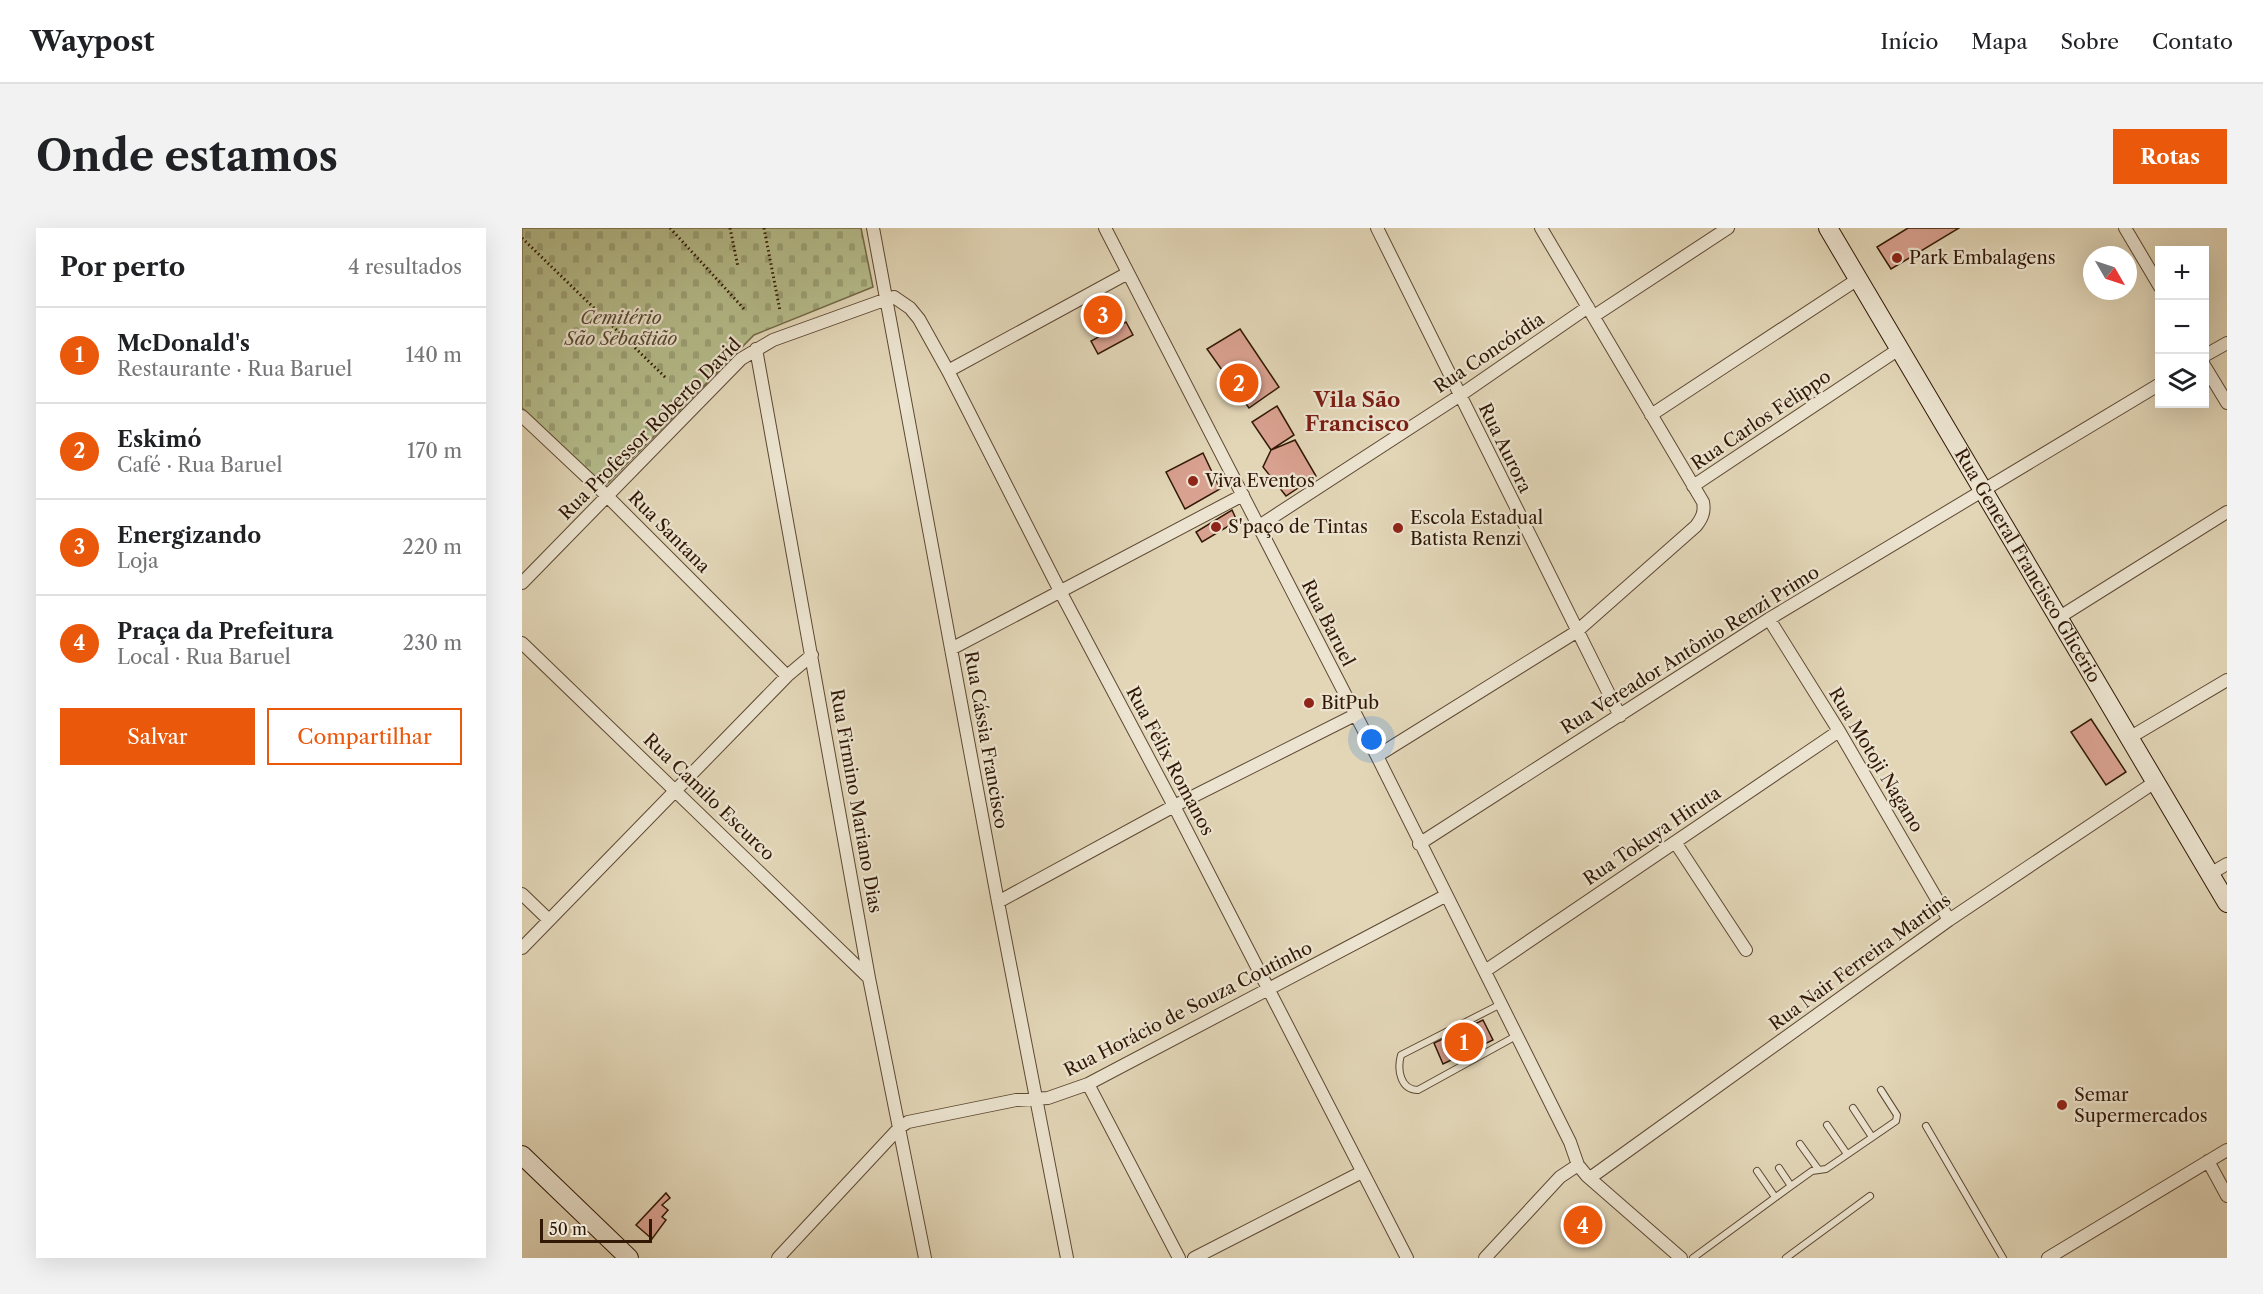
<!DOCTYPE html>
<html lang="pt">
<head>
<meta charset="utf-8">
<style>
  body { margin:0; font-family:"Libre Caslon Text",serif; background:#f2f2f2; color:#202124 }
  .controls { position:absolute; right:18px; top:18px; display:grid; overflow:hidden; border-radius:0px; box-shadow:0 6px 24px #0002 }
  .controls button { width:54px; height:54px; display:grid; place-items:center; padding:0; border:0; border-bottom:2px solid #e0e0e0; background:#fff; color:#202124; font:30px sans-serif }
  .compass { position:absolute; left:1561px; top:18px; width:54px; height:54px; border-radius:50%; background:#fff; box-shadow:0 6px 24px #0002; rotate:129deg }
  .scale { position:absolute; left:18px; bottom:15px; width:112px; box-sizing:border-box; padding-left:6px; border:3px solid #311805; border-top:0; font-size:16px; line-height:21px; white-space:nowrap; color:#311805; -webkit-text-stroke:4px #ece4d0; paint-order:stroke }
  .you { position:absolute; left:850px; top:512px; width:21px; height:21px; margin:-15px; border:4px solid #fff; border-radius:50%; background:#1a73e8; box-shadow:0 0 0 9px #1a73e833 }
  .badge { display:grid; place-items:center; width:39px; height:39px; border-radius:50%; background:#ea580c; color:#fff; font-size:20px; font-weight:700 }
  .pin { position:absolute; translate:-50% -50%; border:3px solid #fff; box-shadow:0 2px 6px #0006 }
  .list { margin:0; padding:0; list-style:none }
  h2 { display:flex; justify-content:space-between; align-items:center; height:78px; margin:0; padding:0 24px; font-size:26px }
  h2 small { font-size:20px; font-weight:400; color:#757577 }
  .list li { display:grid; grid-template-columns:39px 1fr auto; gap:18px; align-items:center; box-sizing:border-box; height:96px; padding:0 24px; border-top:2px solid #e0e0e0 }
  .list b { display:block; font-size:22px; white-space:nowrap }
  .list p { margin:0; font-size:20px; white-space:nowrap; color:#757577 }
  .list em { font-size:20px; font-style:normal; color:#757577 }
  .actions { display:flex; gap:12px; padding:18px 24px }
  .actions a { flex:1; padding:14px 0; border:2px solid #ea580c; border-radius:0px; text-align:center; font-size:21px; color:#ea580c }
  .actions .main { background:#ea580c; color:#fff }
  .icon { flex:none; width:33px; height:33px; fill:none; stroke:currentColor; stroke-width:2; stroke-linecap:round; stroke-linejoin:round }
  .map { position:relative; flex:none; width:1705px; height:1030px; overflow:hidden; border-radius:0px }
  header { display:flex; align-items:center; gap:36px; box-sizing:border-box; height:84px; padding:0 30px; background:#fff; border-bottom:2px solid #e0e0e0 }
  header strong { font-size:28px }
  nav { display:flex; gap:33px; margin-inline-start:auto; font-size:21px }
  .intro { display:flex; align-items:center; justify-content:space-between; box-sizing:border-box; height:144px; padding:0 36px }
  h1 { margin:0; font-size:42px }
  .button { padding:15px 27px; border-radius:0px; background:#ea580c; color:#fff; font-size:21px; font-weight:700 }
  main { display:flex; gap:36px; padding:0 36px }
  aside { flex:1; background:#fff; border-radius:0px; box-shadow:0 6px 24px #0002 }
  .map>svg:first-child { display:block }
  .cemetery { fill:url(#cemetery-stones); stroke:#746a48; stroke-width:1.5 }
  .building { fill:#d9a190; stroke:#311805; stroke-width:1.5 }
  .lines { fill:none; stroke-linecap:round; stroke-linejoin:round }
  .service-casing { stroke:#5d4832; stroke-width:8 }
  .minor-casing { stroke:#5d4832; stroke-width:14 }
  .secondary-casing { stroke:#311805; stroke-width:20 }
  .path { stroke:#311805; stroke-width:3; stroke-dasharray:1.5 3; stroke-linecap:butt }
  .service { stroke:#ece4d0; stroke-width:6 }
  .minor { stroke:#ece4d0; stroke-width:12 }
  .secondary { stroke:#ece4d0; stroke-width:18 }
  .poi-dot { fill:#8f2418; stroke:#ece4d0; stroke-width:2 }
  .labels { text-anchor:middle; stroke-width:4.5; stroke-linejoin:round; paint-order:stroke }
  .poi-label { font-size:18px; fill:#311805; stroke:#ece4d0; text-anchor:start }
  .park-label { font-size:18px; font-style:italic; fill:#594a2e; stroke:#ece4d0 }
  .street-label { font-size:18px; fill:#311805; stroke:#ece4d0 }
  .quarter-label { font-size:21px; font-weight:bold; fill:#7a1f14; stroke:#ece4d0 }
</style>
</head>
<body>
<header>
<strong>Waypost</strong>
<nav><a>Início</a><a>Mapa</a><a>Sobre</a><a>Contato</a></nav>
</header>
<div class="intro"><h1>Onde estamos</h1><a class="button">Rotas</a></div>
<main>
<aside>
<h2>Por perto<small>4 resultados</small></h2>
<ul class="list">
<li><span class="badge">1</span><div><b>McDonald's</b><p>Restaurante · Rua Baruel</p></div><em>140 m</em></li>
<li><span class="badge">2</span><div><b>Eskimó</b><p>Café · Rua Baruel</p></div><em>170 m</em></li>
<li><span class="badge">3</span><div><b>Energizando</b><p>Loja</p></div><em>220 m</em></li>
<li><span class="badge">4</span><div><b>Praça da Prefeitura</b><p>Local · Rua Baruel</p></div><em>230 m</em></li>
</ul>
<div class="actions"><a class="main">Salvar</a><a>Compartilhar</a></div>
</aside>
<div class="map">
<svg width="1705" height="1030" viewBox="0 0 1705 1030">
  <defs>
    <pattern id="cemetery-stones" width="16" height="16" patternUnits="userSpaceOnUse" patternTransform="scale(1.5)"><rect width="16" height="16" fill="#b6bd8c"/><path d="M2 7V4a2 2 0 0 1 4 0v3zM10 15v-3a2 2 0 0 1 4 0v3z" fill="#9da277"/></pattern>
  </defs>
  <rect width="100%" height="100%" fill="#e2d6b7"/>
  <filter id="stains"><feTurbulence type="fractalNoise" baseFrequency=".00333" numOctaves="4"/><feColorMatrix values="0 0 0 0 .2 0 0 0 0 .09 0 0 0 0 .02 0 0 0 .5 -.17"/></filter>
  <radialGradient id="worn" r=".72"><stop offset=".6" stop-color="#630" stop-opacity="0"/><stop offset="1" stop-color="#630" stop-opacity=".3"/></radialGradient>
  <path class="cemetery" d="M0,0H339L351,59L232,107L82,259L0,180Z"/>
  <path class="building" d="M1386,0H1437L1369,41L1355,19Z
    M590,70L600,91L576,108L563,83Z
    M604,94L611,107L576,126L569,113Z
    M718,101L757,159L727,180L685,121Z
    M755,178L772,207L749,222L730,194Z
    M773,212L794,248L764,268L741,239L749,222Z
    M681,225L698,261L663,281L644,244Z
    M710,282L715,293L680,314L674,304Z
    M1569,491L1604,544L1584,557L1549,504Z
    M961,792L971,812L921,836L912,815Z
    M144,965L148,970L140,977L146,982L140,989L144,992L130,1011L114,997Z"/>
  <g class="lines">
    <defs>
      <path id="service" d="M979,776L879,827C875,841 878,862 896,862L994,808
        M1331,880L1350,909
        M1305,897L1325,926
        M1404,898L1481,1030
        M1278,916L1296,941
        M1257,940L1269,958
        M1235,943L1253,969
        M1171,1030L1269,958L1290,943L1304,941L1374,893L1375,887L1359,862
        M1264,1030L1348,968"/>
      <path id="minor" d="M351,0L476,674L545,1030
        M583,0L855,528L1048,914L1056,937L1065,948L1159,1030
        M855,0L1098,488
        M1603,0L1638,59
        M1072,88L1206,0
        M234,121L347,750L403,1030
        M1682,128L1705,115
        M1682,137L1705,175
        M426,143L606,45
        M1129,187L1336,51
        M0,188L85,268L265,448
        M1171,258L1377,121
        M737,298L937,168L1066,79
        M0,355L219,131L251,112L365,71L372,69L388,80L397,91L426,143L538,363L652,578L885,1030
        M1536,390L1705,284
        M1247,391L1317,503L1427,692
        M0,415L347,750
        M429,421L721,267
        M1607,510L1705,452
        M855,528L1054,404L1174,298C1180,290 1183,284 1181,274L1019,0
        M1153,614L1224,722
        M897,616L1247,391L1638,156
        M1688,646L1705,636
        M0,666L27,692
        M476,674L652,578L833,487
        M0,720L265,448L290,427
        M963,743L1317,503
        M566,856L657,1030
        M1686,933L1705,968
        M1068,950L1427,692L1633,554
        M256,1030L378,899L386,894L494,872L526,870L566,856L923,668
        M672,1030L840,944
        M963,1030L1038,949L1056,937
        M1526,1030L1705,922"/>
      <g id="secondary">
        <path id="s1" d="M1306,0L1705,675"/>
        <path d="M0,927L107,1030"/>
      </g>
    </defs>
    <use href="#service" class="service-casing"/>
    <use href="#minor" class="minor-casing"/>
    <use href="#secondary" class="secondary-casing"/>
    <path class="path" d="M148,0L224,83
      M208,0L216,39
      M242,0L258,83
      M0,10L144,150"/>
    <use href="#service" class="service"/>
    <use href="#minor" class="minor"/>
    <use href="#secondary" class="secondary"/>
  </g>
  <g class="poi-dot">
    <circle cx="1375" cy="30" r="6"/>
    <circle cx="671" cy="253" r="6"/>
    <circle cx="694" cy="299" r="6"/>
    <circle cx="876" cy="300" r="6"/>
    <circle cx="787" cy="475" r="6"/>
    <circle cx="1540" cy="877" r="6"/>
  </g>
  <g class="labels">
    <g class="poi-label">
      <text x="1387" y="36">Park Embalagens</text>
      <text x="683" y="259">Viva Eventos</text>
      <text x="888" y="296">Escola Estadual<tspan x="888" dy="21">Batista Renzi</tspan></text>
      <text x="706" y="305">S'paço de Tintas</text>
      <text x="799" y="481">BitPub</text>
      <text x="1552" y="873">Semar<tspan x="1552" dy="21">Supermercados</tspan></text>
    </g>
    <g class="park-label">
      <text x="99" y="96">Cemitério<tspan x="99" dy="21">São Sebastião</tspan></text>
    </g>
    <g class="street-label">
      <text transform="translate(967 125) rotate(-34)" y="6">Rua Concórdia</text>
      <text transform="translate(1239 192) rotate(-34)" y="6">Rua Carlos Felippo</text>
      <text transform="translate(128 201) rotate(-45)" y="6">Rua Professor Roberto David</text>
      <text transform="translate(983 220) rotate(64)" y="6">Rua Aurora</text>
      <text transform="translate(147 304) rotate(45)" y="6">Rua Santana</text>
      <text dy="6" stroke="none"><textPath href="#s1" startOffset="392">Rua General Francisco Glicério</textPath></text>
      <text transform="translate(806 395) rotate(63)" y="6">Rua Baruel</text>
      <text transform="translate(1168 422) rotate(-32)" y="6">Rua Vereador Antônio Renzi Primo</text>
      <text transform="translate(464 512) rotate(80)" y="6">Rua Cássia Francisco</text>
      <text transform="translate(1354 532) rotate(59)" y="6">Rua Motoji Nagano</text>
      <text transform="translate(648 533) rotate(62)" y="6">Rua Félix Romanos</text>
      <text transform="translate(187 569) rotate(44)" y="6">Rua Camilo Escurco</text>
      <text transform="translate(334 573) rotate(80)" y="6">Rua Firmino Mariano Dias</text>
      <text transform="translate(1130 608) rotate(-34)" y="6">Rua Tokuya Hiruta</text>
      <text transform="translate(1338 734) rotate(-36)" y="6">Rua Nair Ferreira Martins</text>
      <text transform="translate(666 781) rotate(-27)" y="6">Rua Horácio de Souza Coutinho</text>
    </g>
    <g class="quarter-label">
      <text x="835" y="179">Vila São<tspan x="835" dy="24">Francisco</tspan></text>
    </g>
  </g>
  <rect width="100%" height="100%" filter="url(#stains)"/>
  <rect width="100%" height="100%" fill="url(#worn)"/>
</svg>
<div class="controls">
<button>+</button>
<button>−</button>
<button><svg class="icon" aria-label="layers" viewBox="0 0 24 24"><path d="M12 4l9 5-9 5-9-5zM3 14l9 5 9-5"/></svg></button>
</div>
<svg class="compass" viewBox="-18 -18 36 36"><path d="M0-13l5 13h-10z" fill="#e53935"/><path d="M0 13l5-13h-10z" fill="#757577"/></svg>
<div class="scale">50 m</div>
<div class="you"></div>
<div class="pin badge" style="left:942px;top:814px">1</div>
<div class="pin badge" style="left:717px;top:155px">2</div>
<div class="pin badge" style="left:581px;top:87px">3</div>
<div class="pin badge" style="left:1061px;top:997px">4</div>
</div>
</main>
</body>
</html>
